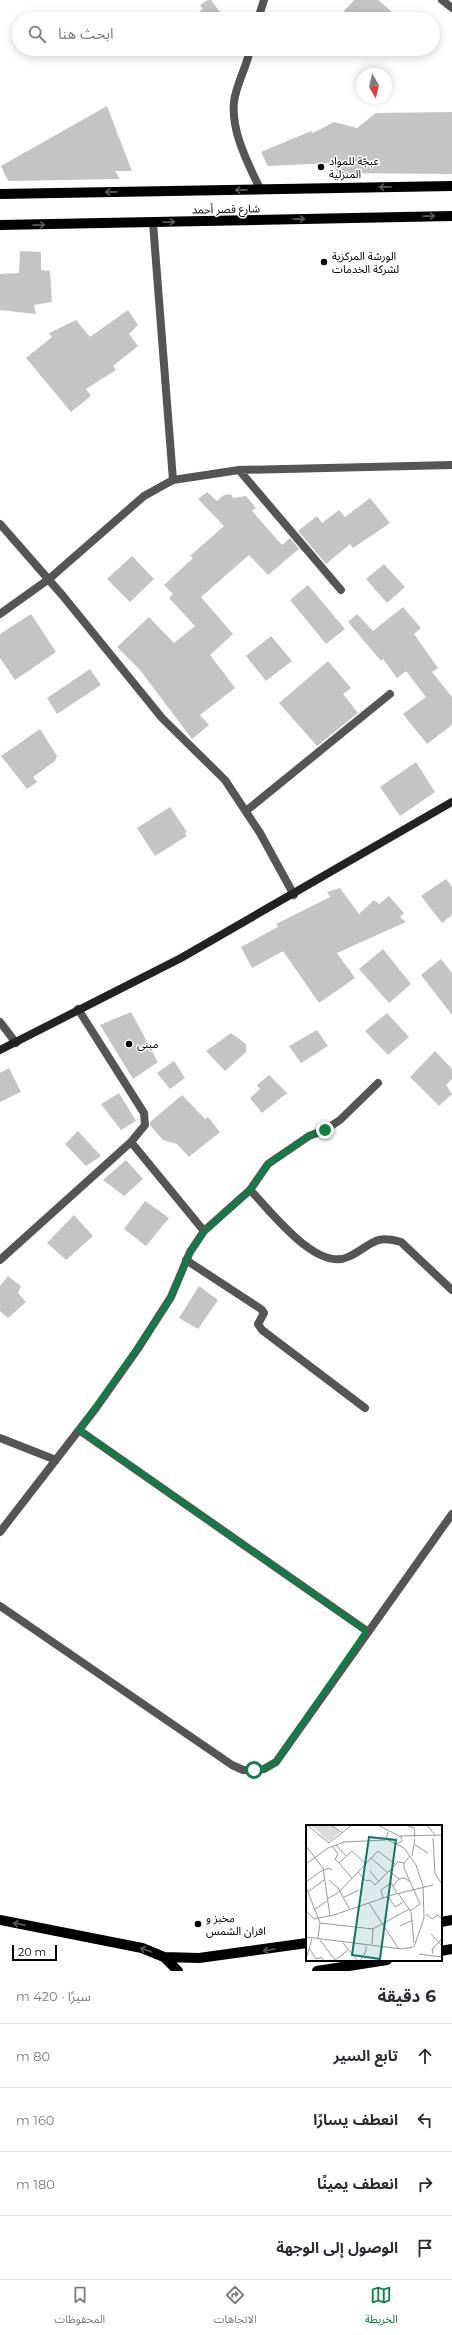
<!DOCTYPE html>
<html lang="ar">
<head>
<meta charset="utf-8">
<style>
  body { margin:0; font-family:Montserrat,"Noto Sans Arabic",sans-serif; background:#f7f7f7; color:#2b2b33; direction:rtl }
  .compass { position:absolute; left:356px; top:68px; width:36px; height:36px; border-radius:50%; background:#fff; box-shadow:0 2px 10px #0003; rotate:172deg }
  .scale { position:absolute; left:12px; bottom:10px; width:45px; box-sizing:border-box; padding-left:4px; border:2px solid #000; border-top:0; font-size:11px; line-height:14px; white-space:nowrap; color:#000; -webkit-text-stroke:3px #fff; paint-order:stroke }
  .stop { position:absolute; width:12px; height:12px; margin:-9px; border:3px solid #0b8043; border-radius:50%; background:#fff }
  .stop.end { background:#0b8043; border-color:#fff; box-shadow:0 1px 4px #0008 }
  .list { margin:0; padding:0; list-style:none }
  h2 { display:flex; justify-content:space-between; align-items:center; height:52px; margin:0; padding:0 16px; font-size:17px }
  h2 small { font-size:13px; font-weight:400; color:#7c7c81 }
  .list li { display:grid; grid-template-columns:26px 1fr auto; gap:12px; align-items:center; box-sizing:border-box; height:64px; padding:0 16px; border-top:1px solid #e1e1e2 }
  .list b { display:block; font-size:15px; white-space:nowrap }
  .list em { font-size:13px; font-style:normal; color:#7c7c81 }
  .icon { flex:none; width:22px; height:22px; fill:none; stroke:currentColor; stroke-width:2; stroke-linecap:round; stroke-linejoin:round }
  .map { position:relative; flex:none; width:452px; height:1971px; overflow:hidden; direction:ltr }
  .search { position:absolute; background:#fff; box-shadow:0 2px 10px #0003; left:12px; right:12px; top:12px; height:44px; display:flex; align-items:center; gap:10px; box-sizing:border-box; padding:0 14px; border-radius:22px; color:#7c7c81; font-size:15px }
  .sheet { height:308px; background:#fff }
  nav { display:flex; justify-content:space-around; align-items:center; box-sizing:border-box; height:56px; border-top:1px solid #e1e1e2; background:#fff; font-size:11px; color:#7c7c81 }
  nav a { display:grid; justify-items:center; gap:2px }
  nav .on { color:#0b8043 }
  .map>svg:first-child { display:block }
  .building { fill:#c4c4c4 }
  .lines { fill:none; stroke-linecap:round; stroke-linejoin:round }
  .street { stroke:#555; stroke-width:8 }
  .secondary { stroke:#222; stroke-width:8 }
  .primary { stroke:#000; stroke-width:10 }
  .oneway { stroke:#595959 }
  .route { stroke:#0b8043; stroke-width:5 }
  .poi-dot { fill:#000; stroke:#fff; stroke-width:1.5 }
  .labels { text-anchor:middle; stroke-width:3; stroke-linejoin:round; paint-order:stroke }
  .poi-label { font-size:11px; fill:#000; stroke:#fff; text-anchor:start }
  .street-label { font-size:11px; fill:#000; stroke:#fff }
  .inset-road { fill:none; stroke:#999; stroke-width:1 }
  .view { fill:#0f766e; fill-opacity:0.15; stroke:#0f766e; stroke-width:2 }
  .inset-edge { fill:none; stroke:#000; stroke-width:2 }
</style>
</head>
<body>
<div class="map">
<svg width="452" height="1971" viewBox="0 0 452 1971">
  <rect width="100%" height="100%" fill="#fff"/>
  <path class="building" d="M208,0H211L225,19H189L203,9L200,5Z
    M354,0H378L392,12L386,19H354L344,11Z
    M107,106L132,171H115L120,179L8,181L1,166Z
    M452,112V174L338,173L332,163L268,166L261,152L311,131L313,133L334,122L357,128L376,113Z
    M20,251L41,252V270L50,271L52,302L34,305L36,314L0,310V274L19,273Z
    M128,310L138,325L129,334L138,346L113,366L116,370L86,389L91,396L71,412L26,358L52,337L49,333L76,320L90,337Z
    M207,492L217,501L224,495L231,494L233,498L246,496L256,508L252,511L282,545L290,538L299,549L268,575L249,555L201,597L233,634L210,655L235,688L200,715L209,725L192,739L140,670L117,647L149,617L174,643L195,626L169,598L173,594L164,585L193,558L190,556L224,526L198,499Z
    M370,498L390,523L353,548L350,544L326,564L298,531L317,516L322,523L339,510L345,517Z
    M132,556L154,579L130,602L107,579Z
    M384,564L405,587L387,603L366,579Z
    M308,585L345,629L326,644L290,600Z
    M403,607L421,628L414,634L438,668L432,672L452,697V725L427,744L403,714L426,697L406,671L397,678L383,659L381,661L348,622L357,614L373,631Z
    M31,614L56,652L15,680L0,658V634Z
    M271,636L292,661L266,681L246,656Z
    M328,661L351,688L343,694L358,713L317,746L279,703Z
    M90,669L101,685L57,714L47,698Z
    M40,729L57,756L55,761L33,777L37,782L27,789L1,756Z
    M416,762L435,792L400,816L380,787Z
    M170,807L187,832L185,833L187,836L155,856L137,828Z
    M446,879L452,887V915L442,923L421,896Z
    M340,888L359,914L374,900L379,904L389,896L404,913L400,917L406,922L337,953L355,978L319,1003L283,951L252,968L241,947L278,927L276,924L330,897L327,892Z
    M383,949L411,984L389,1003L359,969Z
    M441,959L452,973V1015L421,975Z
    M131,1012L158,1062L133,1079L100,1025Z
    M387,1013L409,1037L388,1055L365,1031Z
    M317,1030L328,1046L301,1063L289,1046Z
    M231,1033L246,1044V1052L225,1071L206,1051Z
    M435,1051L452,1069V1079L446,1085L452,1094L439,1106L410,1077Z
    M174,1061L185,1078L170,1089L157,1073Z
    M9,1068L21,1092L0,1102V1073Z
    M269,1075L287,1093L262,1113L250,1098L260,1089L257,1085Z
    M119,1093L136,1121L121,1130L101,1104Z
    M182,1095L205,1119L208,1117L220,1132L189,1157L177,1144L163,1140L150,1125V1122Z
    M78,1131L101,1156L86,1166L65,1144Z
    M126,1160L143,1179L124,1196L103,1180Z
    M145,1201L169,1218L146,1246L124,1229Z
    M74,1215L93,1236L66,1260L47,1243Z
    M8,1276L21,1286L18,1293L26,1302L8,1318L0,1311V1286Z
    M199,1286L218,1300L198,1329L179,1318Z"/>
  <g class="lines">
    <path class="street" d="M442,0L452,8
      M258,19L264,0
      M250,49C247,67 236,84 234,102C231,132 248,163 260,189
      M153,223L173,480
      M239,470L341,590
      M0,524L63,596L162,718L225,780L260,833L294,895
      M0,614L49,579L144,496L173,480L239,470L452,465
      M246,811L390,694
      M0,1022L16,1043
      M131,1142L204,1231
      M250,1190L268,1164L309,1136L325,1130L340,1120L378,1083
      M0,1260L131,1142L145,1125L144,1113L78,1009
      M186,1260L261,1309L264,1313L258,1324L262,1330L365,1408
      M79,1430L367,1631
      M0,1438L56,1460
      M0,1532L96,1408L137,1350L171,1297L190,1252L204,1231L250,1190C270,1210 316,1272 348,1257C370,1247 374,1233 401,1242L452,1290
      M0,1606L232,1765L243,1770H254L264,1769L276,1762L452,1514"/>
    <path class="secondary" d="M0,1050L181,958L452,802"/>
    <path class="primary" d="M0,194L452,186
      M0,225L452,216
      M0,1920L142,1948L164,1957L178,1971
      M441,1922L452,1920
      M441,1951L452,1949
      M164,1957L199,1958L307,1943
      M317,1971L387,1960"/>
  </g>
  <defs><path id="oneway-shaft" d="M-6 0H5M1.5-3L5.5 0L1.5 3" fill="none" stroke-width="1.6" stroke-linecap="round" stroke-linejoin="round"/></defs>
  <g class="oneway">
    <use href="#oneway-shaft" transform="translate(385 187) rotate(179)"/>
    <use href="#oneway-shaft" transform="translate(241 190) rotate(179)"/>
    <use href="#oneway-shaft" transform="translate(111 192) rotate(179)"/>
    <use href="#oneway-shaft" transform="translate(429 216) rotate(-1)"/>
    <use href="#oneway-shaft" transform="translate(299 219) rotate(-1)"/>
    <use href="#oneway-shaft" transform="translate(169 222) rotate(-1)"/>
    <use href="#oneway-shaft" transform="translate(39 225) rotate(-1)"/>
    <use href="#oneway-shaft" transform="translate(19 1924) rotate(-169)"/>
    <use href="#oneway-shaft" transform="translate(146 1950) rotate(-160)"/>
    <use href="#oneway-shaft" transform="translate(269 1950) rotate(171)"/>
  </g>
  <g class="lines">
    <path class="route" d="M254,1770L264,1769L276,1762L366,1631L79,1430L154,1324L171,1297L190,1252L204,1232L250,1190L268,1164L309,1136L325,1130"/>
  </g>
  <g class="poi-dot">
    <circle cx="321" cy="167" r="4"/>
    <circle cx="324" cy="262" r="4"/>
    <circle cx="129" cy="1044" r="4"/>
    <circle cx="198" cy="1924" r="4"/>
  </g>
  <g class="labels">
    <g class="poi-label">
      <text x="329" y="165">عبجّة للمواد<tspan x="329" dy="13">المنزلية</tspan></text>
      <text x="332" y="260">الورشة المركزية<tspan x="332" dy="13">لشركة الخدمات</tspan></text>
      <text x="137" y="1048">مبنى</text>
      <text x="206" y="1922">مخبز و<tspan x="206" dy="13">افران الشمس</tspan></text>
    </g>
    <g class="street-label">
      <text transform="translate(226 209) rotate(-1)" y="4">شارع قصر أحمد</text>
    </g>
  </g>
  <g transform="translate(306 1825)">
    <rect width="136" height="136" fill="#fff"/>
    <path d="M25,0L34,7L23,17L6,1Z" fill="#dcdcdc"/>
    <path class="inset-road" d="M1,0L23,18L46,0M25,0L37,8M72,0L95,12L96,16L91,19M100,0L108,3L109,12M121,0L129,10M82,7L80,14L98,23L110,40L117,61L118,93L108,122M94,11L136,10M127,13L129,49L136,59M30,20L40,31M109,20L122,28M0,21L17,43L24,91M26,21L32,29L29,34L33,38M106,31L109,14M65,33L81,47M98,38V43L114,79L104,86M0,39L22,23L38,17L80,15M64,46L73,57M83,46L93,54M52,47L60,56L64,55L69,60L92,37L98,38L104,31M46,53L33,38L46,26L60,39M23,55L32,63L44,85M0,57L15,46L23,43L26,45M0,62L14,98L12,113M2,67L18,55M92,68L105,87L108,118M91,69L87,61L93,54L99,53L104,57M82,71L89,82L97,77M38,72L53,65M77,73L75,65L85,58L87,61M21,74L32,68L72,26L89,39M63,78L92,123M9,84L21,76M0,86L8,94L28,90L86,70L127,60M120,89L126,94L132,90L136,94M14,98L67,104L103,84M94,101L107,95M125,109L136,121M0,112L96,124L107,122M14,115L29,135M37,118L52,136M66,119L67,104M3,123L10,134L15,132L18,136M113,129L136,132M127,129L126,124L136,114M0,134L6,114M28,136L42,125M54,136L60,126V121"/>
    <path class="view" d="M63,12L90,15L74,134L46,130Z"/>
    <rect width="136" height="136" class="inset-edge"/>
  </g>
</svg>
<svg class="compass" viewBox="-18 -18 36 36"><path d="M0-13l5 13h-10z" fill="#e53935"/><path d="M0 13l5-13h-10z" fill="#7c7c81"/></svg>
<div class="scale">20 m</div>
<div class="stop" style="left:254px;top:1770px"></div>
<div class="stop end" style="left:325px;top:1130px"></div>
<div class="search"><svg class="icon" aria-label="search" viewBox="0 0 24 24"><circle cx="10" cy="10" r="6"/><path d="M15 15l6 6"/></svg>ابحث هنا</div>
</div>
<section class="sheet">
<h2>6 دقيقة<small>سيرًا · 420 m</small></h2>
<ul class="list">
<li><svg class="icon" aria-label="ahead" viewBox="0 0 24 24"><path d="M12 20V5M6 11l6-6 6 6"/></svg><div><b>تابع السير</b></div><em>80 m</em></li>
<li><svg class="icon" aria-label="left" viewBox="0 0 24 24"><path d="M17 20v-9H6M10 6l-5 5 5 5"/></svg><div><b>انعطف يسارًا</b></div><em>160 m</em></li>
<li><svg class="icon" aria-label="right" viewBox="0 0 24 24"><path d="M7 20v-9h11M14 6l5 5-5 5"/></svg><div><b>انعطف يمينًا</b></div><em>180 m</em></li>
<li><svg class="icon" aria-label="arrive" viewBox="0 0 24 24"><path d="M6 21V4h12l-3 4 3 4H6"/></svg><div><b>الوصول إلى الوجهة</b></div></li>
</ul>
</section>
<nav>
<a class="on"><svg class="icon" aria-label="map" viewBox="0 0 24 24"><path d="M3 6l6-2 6 2 6-2v14l-6 2-6-2-6 2zM9 4v14M15 6v14"/></svg>الخريطة</a>
<a><svg class="icon" aria-label="directions" viewBox="0 0 24 24"><path d="M12 3l9 9-9 9-9-9zM9 14v-3h6M13 9l2 2-2 2"/></svg>الاتجاهات</a>
<a><svg class="icon" aria-label="saved" viewBox="0 0 24 24"><path d="M7 4h10v16l-5-4-5 4z"/></svg>المحفوظات</a>
</nav>
</body>
</html>
